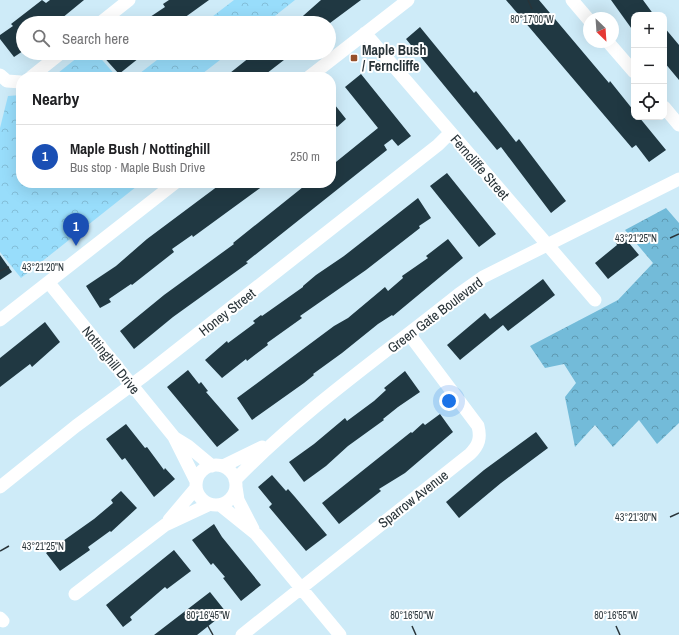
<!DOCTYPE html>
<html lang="en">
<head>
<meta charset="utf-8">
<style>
  body { margin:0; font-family:"Archivo Narrow",sans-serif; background:#f2f2f2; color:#202124 }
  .controls { position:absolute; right:12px; top:12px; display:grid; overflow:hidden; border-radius:8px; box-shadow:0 4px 16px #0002 }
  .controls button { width:36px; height:36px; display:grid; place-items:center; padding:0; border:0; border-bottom:1px solid #e0e0e0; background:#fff; color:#202124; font:20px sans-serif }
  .compass { position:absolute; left:583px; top:12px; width:36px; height:36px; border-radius:50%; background:#fff; box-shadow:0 4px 16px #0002; rotate:155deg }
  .you { position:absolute; left:449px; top:401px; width:14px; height:14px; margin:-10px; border:3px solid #fff; border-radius:50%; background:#1a73e8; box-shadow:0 0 0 6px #1a73e833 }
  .badge { display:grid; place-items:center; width:26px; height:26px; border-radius:50%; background:#7c3aed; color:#fff; font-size:13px; font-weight:700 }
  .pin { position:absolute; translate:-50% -33px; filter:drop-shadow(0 1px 2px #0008) }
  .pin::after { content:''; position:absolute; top:21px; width:14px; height:12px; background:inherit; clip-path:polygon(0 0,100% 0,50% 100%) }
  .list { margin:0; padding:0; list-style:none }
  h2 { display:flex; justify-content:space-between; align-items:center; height:52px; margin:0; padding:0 16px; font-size:17px }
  h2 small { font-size:13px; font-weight:400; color:#757577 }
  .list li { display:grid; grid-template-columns:26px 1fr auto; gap:12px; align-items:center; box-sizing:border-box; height:64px; padding:0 16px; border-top:1px solid #e0e0e0 }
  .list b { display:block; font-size:15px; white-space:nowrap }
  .list p { margin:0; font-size:13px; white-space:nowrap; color:#757577 }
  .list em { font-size:13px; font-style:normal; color:#757577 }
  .icon { flex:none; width:22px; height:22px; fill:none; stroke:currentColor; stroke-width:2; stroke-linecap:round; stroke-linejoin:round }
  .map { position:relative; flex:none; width:679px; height:635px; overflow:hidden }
  .search { position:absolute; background:#fff; box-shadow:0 4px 16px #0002; left:16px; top:16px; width:320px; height:44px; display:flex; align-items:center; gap:10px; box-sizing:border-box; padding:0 14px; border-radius:22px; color:#757577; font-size:15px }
  .panel { position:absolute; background:#fff; box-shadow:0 4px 16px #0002; left:16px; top:72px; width:320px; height:116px; border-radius:16px }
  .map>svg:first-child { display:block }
  .forest { fill:url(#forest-crowns) }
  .park { fill:url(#park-crowns) }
  .building { fill:#203842 }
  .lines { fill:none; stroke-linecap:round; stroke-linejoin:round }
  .street { stroke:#fff; stroke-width:13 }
  .ticks { fill:none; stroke:#293439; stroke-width:1.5 }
  .poi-dot { fill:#964f2a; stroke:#fff; stroke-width:1.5 }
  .labels { text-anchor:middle; stroke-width:4; stroke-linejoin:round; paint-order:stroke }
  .poi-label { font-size:14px; font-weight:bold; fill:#293439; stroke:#fff; text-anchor:start }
  .street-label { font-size:14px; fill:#293439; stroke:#fff }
  .ticks-label { font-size:10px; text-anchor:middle; fill:#293439; stroke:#fff; stroke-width:4; stroke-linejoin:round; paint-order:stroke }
</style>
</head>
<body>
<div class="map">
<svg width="679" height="635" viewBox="0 0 679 635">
  <defs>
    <pattern id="forest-crowns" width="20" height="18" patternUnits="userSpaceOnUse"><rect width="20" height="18" fill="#73bbd9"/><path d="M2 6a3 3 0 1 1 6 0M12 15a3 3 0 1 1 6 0" fill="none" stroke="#5e99b1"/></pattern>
    <pattern id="park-crowns" width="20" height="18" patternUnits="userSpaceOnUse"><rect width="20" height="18" fill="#98ddfb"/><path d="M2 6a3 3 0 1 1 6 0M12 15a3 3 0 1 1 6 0" fill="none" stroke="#83bed8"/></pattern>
  </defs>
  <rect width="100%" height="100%" fill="#ceebf8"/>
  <path class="forest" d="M666,208L679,223V423L657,444L639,420L613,447L595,425L575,447L565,397L576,383L564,364L545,368L530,346L618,300L653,263L625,230Z"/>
  <path class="park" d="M234,0H295L266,23H204Z
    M83,53H96L117,77H53Z
    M166,53H229L198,77H135Z
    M21,95V183H141L21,278L0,252V128L8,96Z"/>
  <path class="building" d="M42,0L46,3L50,0H84L56,23H23V51L14,57L0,39V35L13,26L11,24Z
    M169,0H209L184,18L188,23H141L165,7L163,4Z
    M321,0H361L330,23H295Z
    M506,0H539L609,83L610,81L634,111V117H639L666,150L649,162L636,145L632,148Z
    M611,0H643L654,15H634V32Z
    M420,27L474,93L476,91L516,142L519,139L566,201L551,213L501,147L497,150L406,39Z
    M664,27L679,45V80L664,62Z
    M100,53H135L139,58L119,74Z
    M255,53H293L262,77H225Z
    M361,74L411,136L398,146L392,139L384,145L387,150L265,247L246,262L248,263L173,317L134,349L120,331L164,295L234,244L233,243L308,183H331V166L378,128L345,87Z
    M331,100L346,119L337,127L331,120Z
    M447,173L496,234L479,247L430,186Z
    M222,183H267L193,237L192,235L172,249L174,252L132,285L131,284L109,299L111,302L100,308L86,286L116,266L147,239Z
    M418,198L431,218L419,226L420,228L366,270L300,316L302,318L267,343L268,345L256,354L247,361L246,359L222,378L205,360L227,341L228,343L255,323L253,321L261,315L262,316L303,287V286L316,275L344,256Z
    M624,237L639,255L608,279L595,263L617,245L616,243Z
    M448,239L463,258L393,316L392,315L378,324L342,353L313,374L314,375L304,383L252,420L237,398L334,326L348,318L385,287L388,291L403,278L402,276L428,258L426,256Z
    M0,255L12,272L0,280Z
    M543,279L555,295L508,331L503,325L460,360L447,345L485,313L490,319Z
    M45,322L60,342L32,367L30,364L0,387V358Z
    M188,370L199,384L201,382L208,391L206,392L239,430L217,447L167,387Z
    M405,371L420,392L398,407L383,419L384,420L348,446L326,466L304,482L289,462L314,444L345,418L347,421L374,401L386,390L384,388Z
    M440,414L453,432L405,473L379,489L381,491L339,524L322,503L411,432L412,433L423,423L425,425Z
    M126,424L145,448L147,447L164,470L165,468L175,479L154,497L125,458L122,460L106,439Z
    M536,432L548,448L501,483L459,518L446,502L484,470Z
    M272,475L286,491L288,489L295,497L327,535L306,551L269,507L272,504L258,487Z
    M121,491L137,508L111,532L110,531L88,547L90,550L60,571L46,553L94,519L113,503L111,500Z
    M214,524L222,537L261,585L241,601L223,578L225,577L213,563L211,565L192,540Z
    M174,550L191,571L167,589L165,587L130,617L132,620L123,627L106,605Z
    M210,592L226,612L197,635H154Z"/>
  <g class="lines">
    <path class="street" d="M572,0L589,20
      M100,23L129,0
      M365,33L595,300
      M608,42L634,72
      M0,75L7,81L21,82
      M31,77L61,53
      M309,77L408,0
      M664,107L679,125
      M49,283L174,437L196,481
      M0,320L175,183
      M175,438L188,446L212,466
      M196 485a20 20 0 1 1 40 0a20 20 0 1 1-40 0Z
      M223,466L262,447
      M235,480C303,410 383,355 459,294L483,277L679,179
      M0,487L76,426L145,375L438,145L450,133
      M236,487L238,500L253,529
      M220,505L256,534L340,635
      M169,520L196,488
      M75,594L165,525L210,504
      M0,618L3,621
      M242,635L470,454C479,445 481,438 478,426L409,334"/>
  </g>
  <path class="ticks" d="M528,0L532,9M670,238L679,234M0,271L9,267M670,517L679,513M0,551L9,546M208,626L213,635M412,626L416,635M616,626L620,635"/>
  <rect class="poi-dot" x="350" y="54" width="8" height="8" rx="2"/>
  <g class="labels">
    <g class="poi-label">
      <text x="362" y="55">Maple Bush<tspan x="362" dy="16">/ Ferncliffe</tspan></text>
    </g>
    <g class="street-label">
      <text transform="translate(480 167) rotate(49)" y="5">Ferncliffe Street</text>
      <text transform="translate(227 312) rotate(-38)" y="5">Honey Street</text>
      <text transform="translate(435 315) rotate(-37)" y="5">Green Gate Boulevard</text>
      <text transform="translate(111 360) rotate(51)" y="5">Nottinghill Drive</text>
      <text transform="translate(413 499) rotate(-38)" y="5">Sparrow Avenue</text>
    </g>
  </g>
  <g class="ticks-label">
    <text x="532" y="23">80°17'00"W</text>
    <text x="636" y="242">43°21'25"N</text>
    <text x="43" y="271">43°21'20"N</text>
    <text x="636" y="521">43°21'30"N</text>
    <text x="43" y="550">43°21'25"N</text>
    <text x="412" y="619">80°16'50"W</text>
    <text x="616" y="619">80°16'55"W</text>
    <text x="208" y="619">80°16'45"W</text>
  </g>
</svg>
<div class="controls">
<button>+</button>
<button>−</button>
<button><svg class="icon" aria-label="locate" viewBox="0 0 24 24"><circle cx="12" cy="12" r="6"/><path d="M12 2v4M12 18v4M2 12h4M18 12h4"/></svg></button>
</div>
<svg class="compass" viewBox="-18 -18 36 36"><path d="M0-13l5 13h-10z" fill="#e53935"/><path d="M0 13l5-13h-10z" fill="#757577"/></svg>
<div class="you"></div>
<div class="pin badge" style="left:76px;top:246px;background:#1a4fb4">1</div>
<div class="search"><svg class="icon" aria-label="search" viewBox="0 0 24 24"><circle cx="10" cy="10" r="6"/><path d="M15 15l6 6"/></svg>Search here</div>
<section class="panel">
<h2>Nearby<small></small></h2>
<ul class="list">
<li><span class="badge" style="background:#1a4fb4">1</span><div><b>Maple Bush / Nottinghill</b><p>Bus stop · Maple Bush Drive</p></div><em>250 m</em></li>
</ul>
</section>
</div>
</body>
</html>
